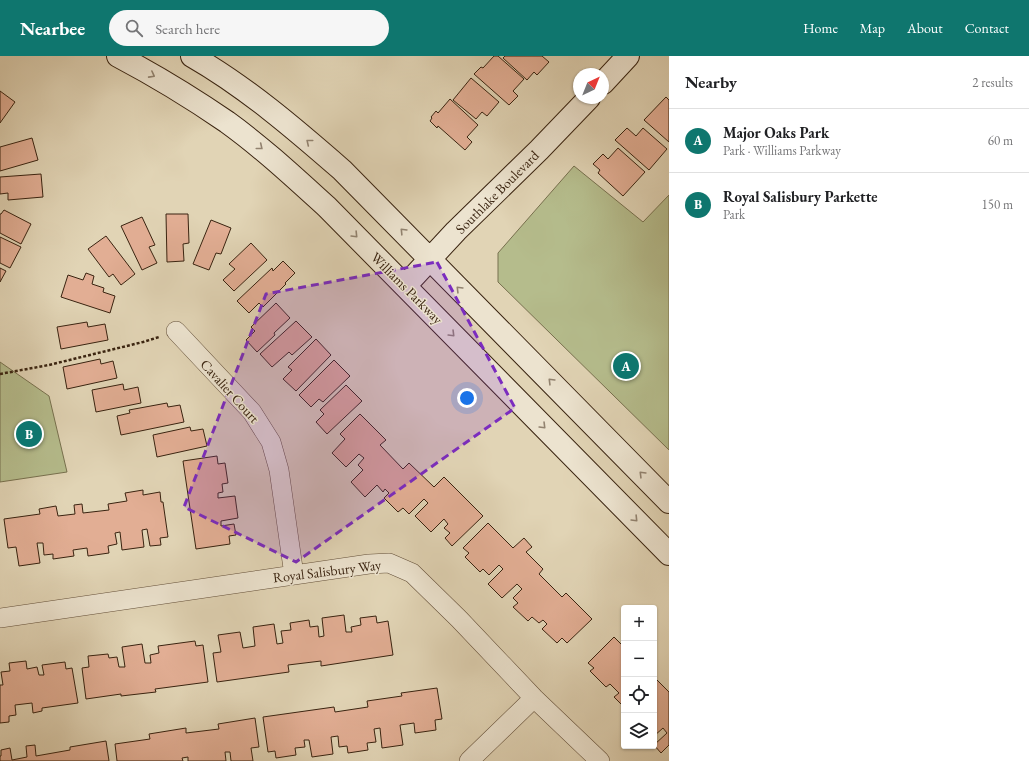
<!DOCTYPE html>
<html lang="en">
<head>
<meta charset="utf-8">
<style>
  body { margin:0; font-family:"EB Garamond",serif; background:#f6f6f6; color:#202124 }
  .controls { position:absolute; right:12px; bottom:12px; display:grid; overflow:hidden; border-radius:4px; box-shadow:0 1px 3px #0004 }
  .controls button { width:36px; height:36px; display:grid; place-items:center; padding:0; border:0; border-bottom:1px solid #e0e0e0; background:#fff; color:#202124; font:20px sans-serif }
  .compass { position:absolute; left:573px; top:12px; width:36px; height:36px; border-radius:50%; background:#fff; box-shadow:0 1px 3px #0004; rotate:43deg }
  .you { position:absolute; left:467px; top:342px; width:14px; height:14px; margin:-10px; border:3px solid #fff; border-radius:50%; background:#1a73e8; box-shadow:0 0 0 6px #1a73e833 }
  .badge { display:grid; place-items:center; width:26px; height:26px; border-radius:50%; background:#0f766e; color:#fff; font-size:13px; font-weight:700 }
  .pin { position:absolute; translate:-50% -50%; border:2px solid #fff; box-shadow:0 1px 4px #0006 }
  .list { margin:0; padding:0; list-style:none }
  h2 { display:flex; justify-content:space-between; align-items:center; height:52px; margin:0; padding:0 16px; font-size:17px }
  h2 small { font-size:13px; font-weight:400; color:#757577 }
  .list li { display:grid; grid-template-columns:26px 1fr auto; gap:12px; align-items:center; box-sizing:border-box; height:64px; padding:0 16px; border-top:1px solid #e0e0e0 }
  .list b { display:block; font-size:15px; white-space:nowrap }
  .list p { margin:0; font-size:13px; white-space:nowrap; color:#757577 }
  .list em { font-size:13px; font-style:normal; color:#757577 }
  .icon { flex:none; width:22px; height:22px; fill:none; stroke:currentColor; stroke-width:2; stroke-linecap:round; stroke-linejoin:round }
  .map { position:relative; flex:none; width:669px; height:705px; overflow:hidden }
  header { display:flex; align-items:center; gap:24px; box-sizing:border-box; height:56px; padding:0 20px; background:#0f766e; color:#fff }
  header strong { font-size:19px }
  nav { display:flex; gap:22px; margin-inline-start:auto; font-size:14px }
  .search { width:280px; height:36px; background:#f6f6f6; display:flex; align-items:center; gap:10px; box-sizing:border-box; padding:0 14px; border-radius:22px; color:#757577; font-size:15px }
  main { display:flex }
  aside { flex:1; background:#fff }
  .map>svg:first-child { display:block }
  .green { fill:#b5bc8c; stroke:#77704e }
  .building { fill:#e2ae94; stroke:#392310 }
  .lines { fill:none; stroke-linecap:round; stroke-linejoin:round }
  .street-casing { stroke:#634f39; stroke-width:20 }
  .secondary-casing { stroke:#392310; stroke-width:24 }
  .path { stroke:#392310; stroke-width:2.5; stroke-dasharray:3 2; stroke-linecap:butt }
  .street { stroke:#ece3cf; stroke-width:19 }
  .secondary { stroke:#ece3cf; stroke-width:22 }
  .oneway { stroke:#928370 }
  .marked { fill:#7b2cbf; fill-opacity:0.2; stroke:#7b2cbf; stroke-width:3; stroke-dasharray:8 5; stroke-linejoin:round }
  .labels { text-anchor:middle; stroke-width:3; stroke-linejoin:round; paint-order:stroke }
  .street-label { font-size:14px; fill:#392310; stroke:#ece3cf }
</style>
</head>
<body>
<header>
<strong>Nearbee</strong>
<div class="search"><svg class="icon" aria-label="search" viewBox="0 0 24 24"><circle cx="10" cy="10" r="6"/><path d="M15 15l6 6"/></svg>Search here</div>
<nav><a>Home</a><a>Map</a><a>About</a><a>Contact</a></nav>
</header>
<main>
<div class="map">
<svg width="669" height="705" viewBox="0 0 669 705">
  <rect width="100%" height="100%" fill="#e1d4b5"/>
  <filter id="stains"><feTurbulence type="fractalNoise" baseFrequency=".005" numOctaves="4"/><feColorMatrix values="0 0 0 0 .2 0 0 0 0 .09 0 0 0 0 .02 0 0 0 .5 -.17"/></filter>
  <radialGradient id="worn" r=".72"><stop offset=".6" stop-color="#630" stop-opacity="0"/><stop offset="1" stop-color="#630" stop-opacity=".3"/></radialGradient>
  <path class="green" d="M574,110L643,166L669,139V394L498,226V197Z
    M0,306L49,340L67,416L0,426Z"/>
  <path class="building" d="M494,0H498L524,23L513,35L518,40L509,49L474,18L481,11L483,12Z
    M505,0H542L549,6L537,19L534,16L527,24L503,2Z
    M471,22L499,46L487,60L482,56L476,63L453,44Z
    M0,35L15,46L0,67Z
    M666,41L669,44V86L644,64Z
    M450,43L478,69L467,81L472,86L465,94L438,70L437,72L430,65L432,62L431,61L436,55L438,57Z
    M627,72L636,80L643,72L667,93L649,114L615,84Z
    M32,82L38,104L0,115V91Z
    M618,92L645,116L623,140L598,117L600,114L593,108L603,98L608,103Z
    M41,118L43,141L8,144V137L0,138V121Z
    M4,154L31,168L21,188L0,177V158H1Z
    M166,158H188L189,187L183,188L184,205L167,206Z
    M142,161L155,189L149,191L157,207L142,214L121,170Z
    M211,164L231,172L221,198L216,197L209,214L193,208Z
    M106,180L135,218L121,229L113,218L109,221L88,193Z
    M0,181L21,191L10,212L0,207Z
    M251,187L267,204L234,235L223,224L235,213L229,208Z
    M283,205L295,217L285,227L286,228L263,251L259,247L249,257L237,245L272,212L273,215Z
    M0,212L6,215L0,226Z
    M86,217L94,220L92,228L104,232L103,236L115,240L110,257L61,241L68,219L83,224Z
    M276,247L290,262L274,277L275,279L257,296L246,284L255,275L251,271Z
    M296,265L312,281L292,299L289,296L272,311L260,298Z
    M87,266L88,271L105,268L108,284L61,293L57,271Z
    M316,283L331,299L296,335L283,323L292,314L288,311Z
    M100,303L101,308L113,305L117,322L67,333L63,311Z
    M334,304L350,320L323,346L319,343L311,351L299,339Z
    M123,328L124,334L138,331L141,347L96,356L92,334Z
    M346,329L362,345L327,378L316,366L324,358L320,354Z
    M167,347L168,351L180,349L184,366L121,379L117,360L130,357L129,354Z
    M360,358L386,384L380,389L403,413L409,407L434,431L444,421L483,460L452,490L445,482L450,477L444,472L448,468L444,463L431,476L415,460L428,447L424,443L409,458L403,452L398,456L384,442L389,437L385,433L383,436L377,429L365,441L351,426L363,414L358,409L364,402L359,398L346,411L332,397L345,383L340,378Z
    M190,371L191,375L203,373L207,390L157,401L153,379Z
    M217,400L218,408L225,407L228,427L222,428L223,436L218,437V442L235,440L238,462L221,465V470L234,468L236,479L229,480L230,488L196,493L183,405Z
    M143,434V439L160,436L161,446H163L168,481L160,482L161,489L150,490L147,473L142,474L144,491L122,494L120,476L115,477L117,488L108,490L109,497L88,500L87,492L73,494L74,500L53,503V498L44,499L43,487H37L40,507L19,510L16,491L8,492L4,463L40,458L39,453L56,450L58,460L75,458L74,449L82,448L83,457L109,454L108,448L127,445L125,437Z
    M488,467L513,492L524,482L532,491L526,496L543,513L539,518L562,541L566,537L592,563L567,587L562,582L557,587L542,573L547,568L543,564L539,567L532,561L528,565L513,551L518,547L513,542L522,533L517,528L502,542L488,528L503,513L499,509L489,519L483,513L480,516L465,501L469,497L463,492Z
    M344,559L346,576H352L351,571L361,569L360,562L376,560L377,567L388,565L393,599L321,610V605L288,609L289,616L217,626L213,597L221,596L218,579L240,576L243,592L255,590L253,571L274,568L277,588L283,587L281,575L291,574L290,567L309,564L310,571L318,570L319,581L324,580L322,562Z
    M614,581L624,591V651L614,641L619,637L610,628L606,631L590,615L594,612L588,607Z
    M195,585L196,590L203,589L208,626L155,633L156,636L121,640V638L86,643L82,612L89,611L88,600L108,598L109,602L117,601L119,611H125L122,591L142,588L145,607H151L150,599L159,597L158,590Z
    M26,605L27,613L37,611L39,619H44L42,609L65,606L66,613L72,612L78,647L42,652V655L33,657L32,647L15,649L16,659L9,660V666L0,667V629H3L1,616L10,615L9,607Z
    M654,621L669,636V689L661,697L654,689L667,677L663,672L654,680Z
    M437,632L442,663L435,664L436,674L415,677L414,667L400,669L403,689L382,692L380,672L374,673L376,686L367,687L368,694L348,697L347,690L339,691L338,680L331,681L333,698L312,701L309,684H304L305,691L295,692L296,699L276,702L275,695L268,696L263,661L334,651L335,656L368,651L367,645L402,640L401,637Z
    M255,662L259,691L251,692L253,705H231L230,696H225L226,705H188V701L182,702L183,705H117L115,688L150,683L149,678L186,672V677L219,673L218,668Z
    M106,685L109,705H0V700H1V694L10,692L12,704L27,701L26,690L35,689L36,700L70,694V691Z"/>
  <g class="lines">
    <defs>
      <path id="street" d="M176,275L252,356L271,386L279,414L294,519
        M0,562L369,508L389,507L412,517L459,563L534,642L600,705
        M469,705L534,642"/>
      <path id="secondary" d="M118,0C156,20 192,42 227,66C263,92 295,122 327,151L669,498
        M192,0C246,31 295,73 342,114L669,446
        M603,27L628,0
        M405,230L456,175L539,94L589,42"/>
    </defs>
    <use href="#street" class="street-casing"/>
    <use href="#secondary" class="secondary-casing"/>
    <path class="path" d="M0,318L49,309L143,286L159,281"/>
    <use href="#street" class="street"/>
    <use href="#secondary" class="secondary"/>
  </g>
  <defs><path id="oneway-chevron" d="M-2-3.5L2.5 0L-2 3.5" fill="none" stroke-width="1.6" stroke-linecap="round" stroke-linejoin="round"/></defs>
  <g class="oneway">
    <use href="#oneway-chevron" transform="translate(152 19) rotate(28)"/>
    <use href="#oneway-chevron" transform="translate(309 86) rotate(-141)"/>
    <use href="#oneway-chevron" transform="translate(260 91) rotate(39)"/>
    <use href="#oneway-chevron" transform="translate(403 175) rotate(-134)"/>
    <use href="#oneway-chevron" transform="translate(355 179) rotate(46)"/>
    <use href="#oneway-chevron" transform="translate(459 233) rotate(-135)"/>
    <use href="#oneway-chevron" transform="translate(452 278) rotate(45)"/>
    <use href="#oneway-chevron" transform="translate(551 325) rotate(-135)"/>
    <use href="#oneway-chevron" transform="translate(543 370) rotate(45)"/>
    <use href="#oneway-chevron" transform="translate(642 418) rotate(-135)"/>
    <use href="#oneway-chevron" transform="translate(635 463) rotate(46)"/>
  </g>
  <path class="marked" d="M437,206L515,352L296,506L184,451L266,238Z"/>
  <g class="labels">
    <g class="street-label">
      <text transform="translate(497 136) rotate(-45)" y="5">Southlake Boulevard</text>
      <text transform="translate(407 232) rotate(45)" y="5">Williams Parkway</text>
      <text transform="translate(230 335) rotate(48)" y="5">Cavalier Court</text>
      <text transform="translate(327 515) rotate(-7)" y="5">Royal Salisbury Way</text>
    </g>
  </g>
  <rect width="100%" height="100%" filter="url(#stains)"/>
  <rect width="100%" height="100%" fill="url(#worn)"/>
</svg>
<div class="controls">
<button>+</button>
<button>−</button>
<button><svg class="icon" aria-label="locate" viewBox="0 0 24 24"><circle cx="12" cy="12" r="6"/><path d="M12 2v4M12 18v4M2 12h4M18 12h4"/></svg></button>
<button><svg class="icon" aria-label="layers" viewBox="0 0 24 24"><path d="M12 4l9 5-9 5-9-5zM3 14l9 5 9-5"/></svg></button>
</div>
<svg class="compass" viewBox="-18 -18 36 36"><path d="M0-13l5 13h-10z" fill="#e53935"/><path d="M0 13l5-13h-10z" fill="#757577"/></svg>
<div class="you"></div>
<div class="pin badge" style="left:626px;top:310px">A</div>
<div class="pin badge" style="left:29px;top:378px">B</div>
</div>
<aside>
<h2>Nearby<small>2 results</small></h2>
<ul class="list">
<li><span class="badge">A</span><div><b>Major Oaks Park</b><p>Park · Williams Parkway</p></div><em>60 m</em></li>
<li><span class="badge">B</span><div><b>Royal Salisbury Parkette</b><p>Park</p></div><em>150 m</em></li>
</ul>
</aside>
</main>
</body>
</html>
